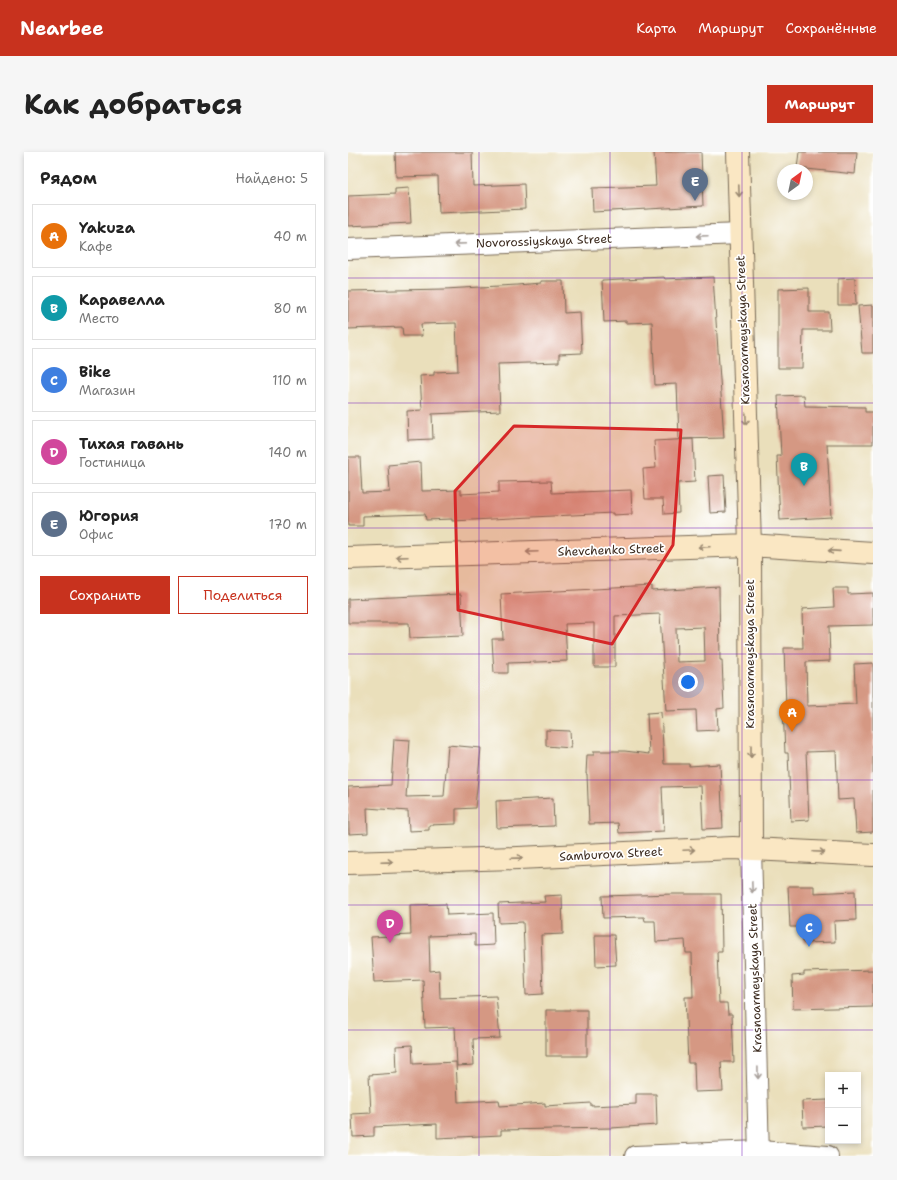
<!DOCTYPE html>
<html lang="ru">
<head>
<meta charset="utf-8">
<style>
  body { margin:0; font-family:"Shantell Sans",sans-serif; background:#f6f6f6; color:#222 }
  .controls { position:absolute; right:12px; bottom:12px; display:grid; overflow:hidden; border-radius:0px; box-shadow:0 2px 6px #0003 }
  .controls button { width:36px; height:36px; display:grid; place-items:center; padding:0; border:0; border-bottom:1px solid #e0e0e0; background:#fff; color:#222; font:20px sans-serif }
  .compass { position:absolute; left:429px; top:12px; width:36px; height:36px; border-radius:50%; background:#fff; box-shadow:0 2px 6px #0003; rotate:33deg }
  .you { position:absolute; left:340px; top:530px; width:14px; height:14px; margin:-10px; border:3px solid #fff; border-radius:50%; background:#1a73e8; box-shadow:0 0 0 6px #1a73e833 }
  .badge { display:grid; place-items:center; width:26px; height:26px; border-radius:50%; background:#c8321e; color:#fff; font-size:13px; font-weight:700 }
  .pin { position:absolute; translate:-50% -33px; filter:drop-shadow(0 1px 2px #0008) }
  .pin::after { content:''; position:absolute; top:21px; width:14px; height:12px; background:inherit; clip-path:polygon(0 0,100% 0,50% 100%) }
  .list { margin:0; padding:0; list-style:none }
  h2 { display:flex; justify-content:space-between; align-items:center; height:52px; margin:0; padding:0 16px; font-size:17px }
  h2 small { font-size:13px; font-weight:400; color:#767676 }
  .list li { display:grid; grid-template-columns:26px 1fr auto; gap:12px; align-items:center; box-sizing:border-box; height:64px; margin:0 8px 8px; padding:0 8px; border:1px solid #e0e0e0; border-radius:0px }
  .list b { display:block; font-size:15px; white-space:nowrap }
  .list p { margin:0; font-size:13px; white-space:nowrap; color:#767676 }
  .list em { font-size:13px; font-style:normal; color:#767676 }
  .actions { display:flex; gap:8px; padding:12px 16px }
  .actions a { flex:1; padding:9px 0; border:1px solid #c8321e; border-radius:0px; text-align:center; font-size:14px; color:#c8321e }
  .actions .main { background:#c8321e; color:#fff }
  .map { position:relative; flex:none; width:525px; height:1004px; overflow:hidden; border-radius:0px }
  header { display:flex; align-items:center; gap:24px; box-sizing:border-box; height:56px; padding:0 20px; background:#c8321e; color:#fff }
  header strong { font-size:19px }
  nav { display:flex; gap:22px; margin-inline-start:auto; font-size:14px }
  .intro { display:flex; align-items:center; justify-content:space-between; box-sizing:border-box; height:96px; padding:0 24px }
  h1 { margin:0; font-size:28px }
  .button { padding:10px 18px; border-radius:0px; background:#c8321e; color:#fff; font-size:14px; font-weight:700 }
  main { display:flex; gap:24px; padding:0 24px }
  aside { flex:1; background:#fff; border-radius:0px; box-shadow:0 2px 6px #0003 }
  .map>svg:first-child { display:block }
  .building { fill:#d59883; fill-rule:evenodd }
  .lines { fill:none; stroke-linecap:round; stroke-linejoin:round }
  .street-casing { stroke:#786955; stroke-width:22 }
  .secondary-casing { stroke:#786955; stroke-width:24 }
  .street { stroke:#fff; stroke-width:20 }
  .secondary { stroke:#fae7c3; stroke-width:22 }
  .oneway { stroke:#9a8870 }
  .oneway2 { stroke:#a79f9a }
  .marked { fill:#d62828; fill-opacity:0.2; stroke:#d62828; stroke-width:3; stroke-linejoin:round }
  .grid { fill:none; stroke:#7b2cbf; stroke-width:1; stroke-opacity:0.55 }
  .labels { text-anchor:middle; stroke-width:3.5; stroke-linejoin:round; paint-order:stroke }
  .street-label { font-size:12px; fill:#3b2a1e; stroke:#fff }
</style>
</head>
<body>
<header>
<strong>Nearbee</strong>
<nav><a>Карта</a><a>Маршрут</a><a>Сохранённые</a></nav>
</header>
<div class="intro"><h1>Как добраться</h1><a class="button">Маршрут</a></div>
<main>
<aside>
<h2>Рядом<small>Найдено: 5</small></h2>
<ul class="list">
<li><span class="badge" style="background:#e8710a">A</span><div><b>Yakuza</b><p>Кафе</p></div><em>40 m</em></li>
<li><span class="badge" style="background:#0f9aa8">B</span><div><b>Каравелла</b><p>Место</p></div><em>80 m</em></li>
<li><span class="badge" style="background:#3f7fe0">C</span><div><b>Bike</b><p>Магазин</p></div><em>110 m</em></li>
<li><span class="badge" style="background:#d1479c">D</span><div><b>Тихая гавань</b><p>Гостиница</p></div><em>140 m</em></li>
<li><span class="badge" style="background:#5c6f8a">E</span><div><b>Югория</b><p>Офис</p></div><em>170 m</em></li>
</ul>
<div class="actions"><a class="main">Сохранить</a><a>Поделиться</a></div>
</aside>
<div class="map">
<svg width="525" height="1004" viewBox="0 0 525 1004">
  <rect width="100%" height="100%" fill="#fff"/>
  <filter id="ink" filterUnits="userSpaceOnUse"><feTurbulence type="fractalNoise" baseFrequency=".025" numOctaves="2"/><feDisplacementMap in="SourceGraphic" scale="8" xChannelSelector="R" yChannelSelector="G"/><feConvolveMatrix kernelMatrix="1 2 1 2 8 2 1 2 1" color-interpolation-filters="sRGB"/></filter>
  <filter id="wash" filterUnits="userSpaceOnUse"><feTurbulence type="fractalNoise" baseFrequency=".012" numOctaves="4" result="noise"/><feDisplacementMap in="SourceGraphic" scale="16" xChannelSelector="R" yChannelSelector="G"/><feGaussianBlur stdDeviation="0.9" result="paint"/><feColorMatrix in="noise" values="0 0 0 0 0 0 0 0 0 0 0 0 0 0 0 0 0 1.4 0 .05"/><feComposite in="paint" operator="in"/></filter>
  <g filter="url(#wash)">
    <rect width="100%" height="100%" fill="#eadfbb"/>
    <g id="blocks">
      <path class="building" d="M47,0H124L125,34L176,32L177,57L91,61L90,24L48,25Z
        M306,0H353L355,54L245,60L244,36L308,34Z
        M451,0H509L507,22L449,16Z
        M61,36L63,71L0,74V44L47,42V37Z
        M316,125L317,127L365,125L376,286L331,287L329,232L307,233L304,170L278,171V169L256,170L254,128Z
        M507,126L508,153H490V127Z
        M193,129H215L216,161L232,160L234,201L211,202V210L150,212L152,259L84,262L85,287L60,288L59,259L74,258L72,224L86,223V220L110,219L108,171L73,172L74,184H55L54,175L0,177V139L97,137L169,133L193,131Z
        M461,136V160H481L482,178H455L454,216H430V137Z
        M525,153V201H514L510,154Z
        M456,243L457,254L517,255V260H525V292H479L483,365L432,368L429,304H433L430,244Z
        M345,287L347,330L330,331L331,361L316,362L315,347H297L295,317L308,316L306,289Z
        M0,305H12L14,341L42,340L40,313L73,310L74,339L113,338V342L151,340V330L203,329L204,341L283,338L284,362L265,363V361L104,369V367L78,368L77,362L15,364V374H0Z
        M376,323L378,360L362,361L360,324Z
        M304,434V439L371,435L372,508H374L376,556L369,557L370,578L349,579L348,558L318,559L312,462L267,464V515H246V471L217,472L219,509L160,511V521H146L144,487H155L153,442ZM356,475L357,509L329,510L328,476Z
        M485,436H500V442L525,441V473L481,474L482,509L458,510L459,554L508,552L506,512L525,511V680L508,681L506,647L490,648L488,599L458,600L461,668L443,669L440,601H437L435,555H438L436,496H455L454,457L486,455Z
        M113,442L115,484L62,486L61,471H0V447Z
        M313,560L316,612H341V614L372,612L375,676L355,677L353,634L314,635L316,679L271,681L270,671L241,672L239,622H238L239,603H246V599H277L301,602L299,561Z
        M198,578L222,579L223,596L198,594Z
        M46,587L62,588L58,645L96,644L100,593L133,596L127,656L108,657V672L81,673V678L61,679L60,659L19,656L20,681L1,682L0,635L43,633Z
        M205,646L206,674L149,676L148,649Z
        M440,734H466V741L507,739L508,768L486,769L487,790L455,791L454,775H442Z
        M326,742H373L374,800H369L371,851H379L380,862H384L386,910H373L375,939L347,940L346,911H340L337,845H345L344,801H338L337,788L308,790L307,769H297L296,765L255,766L254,744Z
        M214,743L215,782L193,783L195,842L178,843L175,770L151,771L150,752L197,750L196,744Z
        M98,752L99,763L145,761L146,793L127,794V782L81,784L82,819L91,818L92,846L148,844L152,886L125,887L126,913L109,914L107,875L77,876L75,828L26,830L23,785L63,783L62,753Z
        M247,783H266L268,813L248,814Z
        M525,818V855L445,857L444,824L456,823V820Z
        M198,858H239V904H198Z
        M64,893L65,912L108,910L110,950L151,948L152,954L197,951V954L243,951V954L288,952V942H308L309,973L263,976L153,978V983L89,986V972L26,975V984L5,985L4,962L23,961L21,923L49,921L48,894Z
        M480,948V974L455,975L454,949Z"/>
    </g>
  </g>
  <g filter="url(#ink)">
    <use href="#blocks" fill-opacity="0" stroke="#786955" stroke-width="1"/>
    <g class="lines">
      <defs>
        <path id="street" d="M0,97L393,82
          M403,696L411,1004
          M287,1004L411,999L480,1004"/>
        <path id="secondary" d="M390,0L402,393L403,696
          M0,406L402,393L525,401
          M0,711L170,706L385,696L525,703"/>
      </defs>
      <use href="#street" class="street-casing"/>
      <use href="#secondary" class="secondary-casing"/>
      <use href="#street" class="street"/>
      <use href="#secondary" class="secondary"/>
    </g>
    <defs><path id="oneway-shaft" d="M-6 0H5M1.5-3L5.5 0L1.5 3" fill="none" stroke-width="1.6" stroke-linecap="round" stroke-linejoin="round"/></defs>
    <g class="oneway">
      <use href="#oneway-shaft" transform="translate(391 39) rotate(88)"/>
      <use href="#oneway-shaft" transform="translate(398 267) rotate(88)"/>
      <use href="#oneway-shaft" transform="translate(356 395) rotate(178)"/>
      <use href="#oneway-shaft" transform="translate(486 399) rotate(-176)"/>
      <use href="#oneway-shaft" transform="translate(184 400) rotate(178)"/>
      <use href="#oneway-shaft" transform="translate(54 405) rotate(178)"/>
      <use href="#oneway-shaft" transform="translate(403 600) rotate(90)"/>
      <use href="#oneway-shaft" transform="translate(341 698) rotate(-3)"/>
      <use href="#oneway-shaft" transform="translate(471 700) rotate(2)"/>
      <use href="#oneway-shaft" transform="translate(169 706) rotate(-2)"/>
      <use href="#oneway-shaft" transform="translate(39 710) rotate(-2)"/>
    </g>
    <g class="oneway2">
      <use href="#oneway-shaft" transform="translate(354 84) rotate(178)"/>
      <use href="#oneway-shaft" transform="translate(112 92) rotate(178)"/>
      <use href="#oneway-shaft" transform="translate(404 735) rotate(88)"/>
      <use href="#oneway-shaft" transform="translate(410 921) rotate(89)"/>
    </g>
  </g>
  <path class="marked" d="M166,274L333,278L325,393L264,492L110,458L107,339Z"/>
  <path class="grid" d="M131,0V1004M262,0V1004M394,0V1004M0,126H525M0,251H525M0,376H525M0,502H525M0,628H525M0,753H525M0,878H525"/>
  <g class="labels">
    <g class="street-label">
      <text transform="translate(196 89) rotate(-2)" y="4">Novorossiyskaya Street</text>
      <text transform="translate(395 178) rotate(-92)" y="4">Krasnoarmeyskaya Street</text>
      <text transform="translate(263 398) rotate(-2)" y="4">Shevchenko Street</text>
      <text transform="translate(402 502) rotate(-90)" y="4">Krasnoarmeyskaya Street</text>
      <text transform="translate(263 702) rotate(-3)" y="4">Samburova Street</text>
      <text transform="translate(407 826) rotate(-92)" y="4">Krasnoarmeyskaya Street</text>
    </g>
  </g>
</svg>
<div class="controls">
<button>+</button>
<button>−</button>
</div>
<svg class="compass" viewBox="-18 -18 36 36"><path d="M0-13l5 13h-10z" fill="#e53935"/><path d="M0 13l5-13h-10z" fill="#767676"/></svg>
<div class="you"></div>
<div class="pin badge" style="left:444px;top:580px;background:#e8710a">A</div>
<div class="pin badge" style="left:456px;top:334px;background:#0f9aa8">B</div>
<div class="pin badge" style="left:461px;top:795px;background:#3f7fe0">C</div>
<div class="pin badge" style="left:42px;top:791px;background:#d1479c">D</div>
<div class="pin badge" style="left:347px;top:49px;background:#5c6f8a">E</div>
</div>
</main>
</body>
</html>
